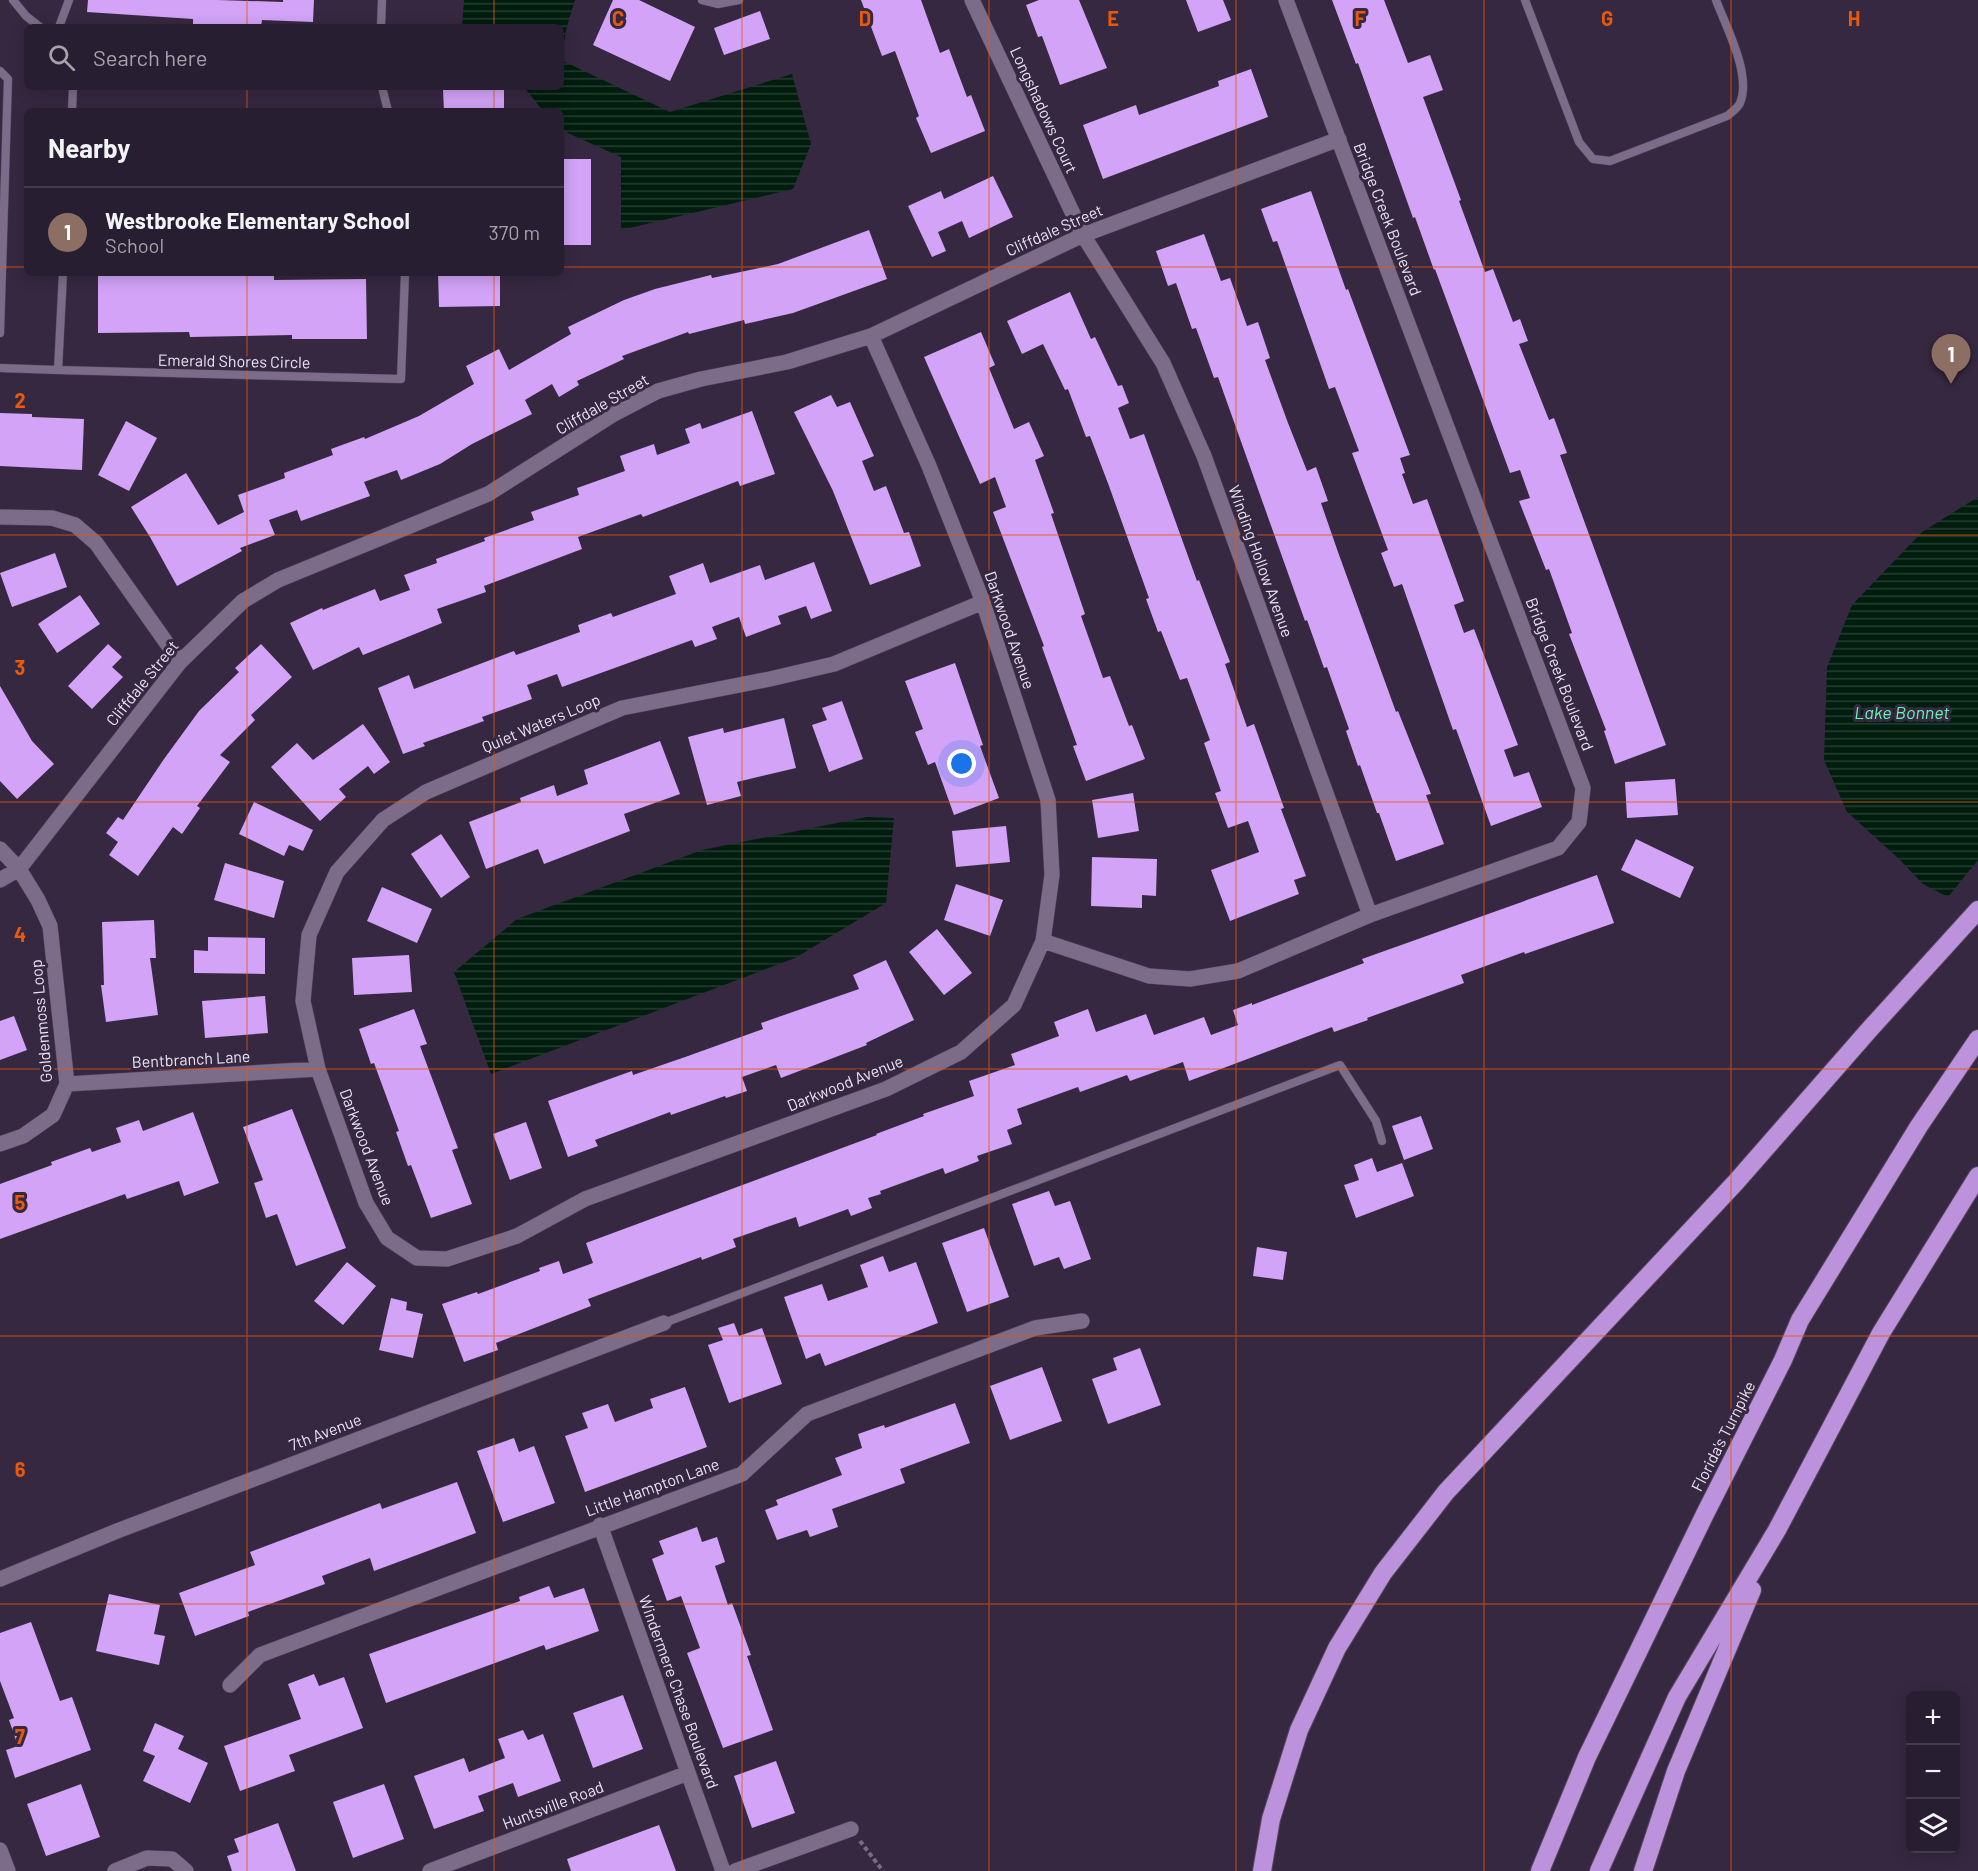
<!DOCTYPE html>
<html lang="en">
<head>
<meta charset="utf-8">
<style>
  body { margin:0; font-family:Barlow,sans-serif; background:#302739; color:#f1f3f6 }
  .controls { position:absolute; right:18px; bottom:18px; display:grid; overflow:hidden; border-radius:9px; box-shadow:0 3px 15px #0003 }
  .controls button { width:54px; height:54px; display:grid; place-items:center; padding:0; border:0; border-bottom:2px solid #443c4d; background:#281e31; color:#f1f3f6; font:30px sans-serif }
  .you { position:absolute; left:962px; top:764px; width:21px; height:21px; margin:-15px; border:4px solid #fff; border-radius:50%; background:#1a73e8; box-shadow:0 0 0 9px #1a73e833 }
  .badge { display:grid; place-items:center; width:39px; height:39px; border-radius:50%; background:#b45309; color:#fff; font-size:20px; font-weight:700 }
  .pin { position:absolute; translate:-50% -50px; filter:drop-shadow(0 2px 3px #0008) }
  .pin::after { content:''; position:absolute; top:32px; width:21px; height:18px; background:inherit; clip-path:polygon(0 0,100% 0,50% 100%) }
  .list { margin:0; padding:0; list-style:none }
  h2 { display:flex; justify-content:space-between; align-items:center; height:78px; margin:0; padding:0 24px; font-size:26px }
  h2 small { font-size:20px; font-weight:400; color:#a5a2ab }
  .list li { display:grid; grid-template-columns:39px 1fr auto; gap:18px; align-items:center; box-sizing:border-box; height:90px; padding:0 24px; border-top:2px solid #443c4d }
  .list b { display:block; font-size:22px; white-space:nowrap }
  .list p { margin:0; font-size:20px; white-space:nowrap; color:#a5a2ab }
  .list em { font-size:20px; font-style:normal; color:#a5a2ab }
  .icon { flex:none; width:33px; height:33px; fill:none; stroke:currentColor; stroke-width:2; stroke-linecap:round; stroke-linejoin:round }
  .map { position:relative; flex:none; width:1978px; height:1871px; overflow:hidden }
  .search { position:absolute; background:#281e31; box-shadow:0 3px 15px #0003; left:24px; top:24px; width:540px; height:66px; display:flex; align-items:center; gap:15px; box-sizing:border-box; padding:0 21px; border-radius:9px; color:#a5a2ab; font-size:22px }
  .panel { position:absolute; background:#281e31; box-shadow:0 3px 15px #0003; left:24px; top:108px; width:540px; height:168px; border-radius:9px }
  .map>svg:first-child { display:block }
  .water { fill:url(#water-rules) }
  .building { fill:#d2a3f7 }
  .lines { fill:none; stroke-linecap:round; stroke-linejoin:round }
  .service-casing { stroke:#53475c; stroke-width:9 }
  .minor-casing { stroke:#53475c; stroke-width:16 }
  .motorway-casing { stroke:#53475c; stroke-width:20 }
  .path { stroke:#786c82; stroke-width:4; stroke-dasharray:4.5 3; stroke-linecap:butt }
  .service { stroke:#7c6c8a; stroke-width:8 }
  .minor { stroke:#7c6c8a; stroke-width:15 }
  .motorway { stroke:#bb92db; stroke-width:18 }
  .grid { fill:none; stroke:#e8590c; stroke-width:1.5; stroke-opacity:0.55 }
  .labels { text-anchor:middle; stroke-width:6; stroke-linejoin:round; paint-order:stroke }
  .street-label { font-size:16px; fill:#ebe2f3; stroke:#362841 }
  .water-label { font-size:18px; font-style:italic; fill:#66f4b1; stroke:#362841 }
  .grid-label { font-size:20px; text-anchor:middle; font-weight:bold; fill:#e8590c; stroke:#362841; stroke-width:6; stroke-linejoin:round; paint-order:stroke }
</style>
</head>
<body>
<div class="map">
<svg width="1978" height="1871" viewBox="0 0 1978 1871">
  <defs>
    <pattern id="water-rules" width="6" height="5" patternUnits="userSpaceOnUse" patternTransform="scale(1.5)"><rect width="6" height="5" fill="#001d0e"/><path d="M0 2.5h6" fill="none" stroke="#253e32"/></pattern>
  </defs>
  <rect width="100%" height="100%" fill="#362841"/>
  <path class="water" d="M464,0H575L567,26L561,58V27H462Z
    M561,60L670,112L792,74L811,144L793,189L621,230V157L561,130V111H543L524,87H561Z
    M1978,497V860L1948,897L1923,884L1898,858L1847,812L1824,760L1827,667L1852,605L1922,532Z
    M867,817L894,818L886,903L795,958L491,1074L454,972L517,919L702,850Z"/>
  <path class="building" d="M88,0H218L283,2V0H314L313,22L262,20L261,27H193V19L87,12Z
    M613,0H639L695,27L670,81L593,45Z
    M861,0H921L940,53L949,49L967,97L971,95L985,131L931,153L916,118L919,116L895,51L882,56Z
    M1039,0H1079L1107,68L1060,85L1042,36L1038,37L1026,5Z
    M1186,0H1223L1231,20L1198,32Z
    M1332,0H1384L1408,63L1430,55L1443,90L1423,97L1461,200L1459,201L1485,272L1493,269L1513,322L1520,319L1528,341L1519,344L1549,420L1554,418L1567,453L1560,455L1666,745L1615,764L1604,731L1606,730L1569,634L1572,633L1549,569L1546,570L1519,501L1530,498L1520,470L1510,473L1435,269L1434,270L1415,217L1413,218L1358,63L1356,64Z
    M760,11L770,39L724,55L714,28Z
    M1251,69L1268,117L1103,179L1083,125L1136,105L1139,115L1219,86L1218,81Z
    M443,90H504V111H444Z
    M561,159H591V245H561Z
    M993,176L1013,217L969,238L962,221L938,232L946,251L932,257L908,206L941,191L944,199Z
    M1311,191L1346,290L1348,289L1410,455L1400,458L1405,473L1402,474L1413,504L1427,499L1464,601L1454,605L1464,633L1474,629L1518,745L1504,750L1514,777L1529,772L1542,807L1491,826L1456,729L1453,730L1402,584L1394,587L1381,553L1388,550L1352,453L1359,451L1335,387L1329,389L1277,241L1273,242L1261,209Z
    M869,230L887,279L793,313L745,324L744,320L689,334L688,332L622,356L624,359L577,381L579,385L559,397L552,384L525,400L532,414L472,444L440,464L401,480L397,470L364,482L370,496L301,521L297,510L269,520L275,535L240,548L242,551L177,586L150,537L131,507L186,473L218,525L244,512L238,495L285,478L284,473L333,455L331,449L364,437L365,439L419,416L474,384L466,366L499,349L509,370L571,334L568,327L624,300L655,289L711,275L712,278L778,264Z
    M1204,234L1221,281L1230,278L1247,326L1258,322L1270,358L1265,360L1288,423L1307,471L1316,467L1328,501L1321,503L1338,552L1396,712L1398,711L1431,794L1426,795L1444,844L1396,861L1379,813H1377L1360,765L1358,766L1346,731L1349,729L1327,667L1324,668L1307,620L1305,621L1218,377L1214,378L1196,328L1192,329L1176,283L1168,286L1156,251Z
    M98,273H172V276L274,275V280L366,279L367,339H292V335L190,337L189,332L98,333Z
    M438,273H500V306L439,307Z
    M1070,292L1091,339L1095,337L1118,386L1122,385L1129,403L1118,408L1130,439L1144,434L1197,581L1199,580L1230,662L1225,664L1247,727L1254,724L1284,808L1281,809L1306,876L1294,880L1299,894L1230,921L1211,870L1259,852L1248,821L1228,828L1215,793L1221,791L1204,743L1210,740L1187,678L1180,680L1161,631L1158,632L1146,599L1149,598L1109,486L1090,436L1086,437L1068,389L1065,390L1043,344L1022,354L1007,321Z
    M981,332L995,365L989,368L1014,429L1029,422L1044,456L1035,460L1054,513L1051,514L1085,614L1081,616L1103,678L1110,676L1129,726L1132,725L1145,759L1086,781L1073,746L1077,745L1042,647L1044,646L993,512L1006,507L995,477L980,484L924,357Z
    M831,395L837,407L850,402L874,456L862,461L874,491L886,486L904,533L909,532L921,566L870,585L833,491L794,412Z
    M752,411L775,474L740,486L738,481L643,517L641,514L578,537L582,549L484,586L486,592L437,609L442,623L363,655L359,647L313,670L290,623L322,608L323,610L375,589L380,601L410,590L404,575L437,563L436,559L485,541L484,538L534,520L531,512L579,495L577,488L625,471L620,456L654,444L657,455L690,443L685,429L700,423L702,429Z
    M0,413L32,414V417L84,419L82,470L0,466Z
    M126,421L157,438L129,491L98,475Z
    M55,553L67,587L12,607L0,573Z
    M814,562L832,611L811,619L806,606L778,616L781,624L746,637L739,617L712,627L717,639L695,647L692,640L562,687L557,674L527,685L532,699L482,717L484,721L423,743L425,746L403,754L378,688L409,675L414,689L514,651L516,655L580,632L578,625L611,613L613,617L676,594L669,576L703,563L710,583L760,565L765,580Z
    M80,595L100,624L57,653L38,624Z
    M108,644L122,657L112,667L123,677L92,709L68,686Z
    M261,644L292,677L251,715L255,720L220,755L230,762L197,806L200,808L182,834L173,827L138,876L109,855L118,842L106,833L118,817L123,820L164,759L199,711L239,672L235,668Z
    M955,663L983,745L980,746L999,798L954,815L935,762L928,765L915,732L923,729L905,681Z
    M0,686L32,741L54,764L17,799L0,781Z
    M842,701L863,759L829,772L812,725L827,720L822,708Z
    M784,718L796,768L737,782L741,796L707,805L688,737L723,728L724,733Z
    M363,724L390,762L374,774L368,766L339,789L346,797L320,821L271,767L297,743L313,760Z
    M660,741L680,794L624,814L630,831L544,864L538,849L486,869L469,822L521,802L520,798L554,785L557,796L588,784L584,770Z
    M1675,779L1678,815L1627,818L1625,782Z
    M1133,793L1139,831L1098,838L1092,800Z
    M254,802L313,830L303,851L289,845L284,856L239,834Z
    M1006,826L1010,862L956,867L952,831Z
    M441,834L470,877L441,898L411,854Z
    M1636,839L1694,867L1680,898L1621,870Z
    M1092,857L1157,859L1156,896L1142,895V908L1091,906Z
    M225,863L284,881L274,918L214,900Z
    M1597,875L1614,923L1525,954L1524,952L1461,975L1464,983L1367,1018L1368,1020L1334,1032L1332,1027L1189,1081L1183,1062L1130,1081L1127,1075L1080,1092L1078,1087L1017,1109L1022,1124L1007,1130L1012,1144L977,1156L979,1161L945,1174L943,1168L880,1191L881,1194L868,1198L872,1208L851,1216L848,1209L799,1227L796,1217L733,1239L736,1247L702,1260L701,1257L588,1299L591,1306L496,1343L498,1350L464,1362L442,1304L477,1292L478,1294L540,1271L539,1268L559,1261L563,1274L593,1263L586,1243L877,1135L876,1134L924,1116L923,1114L974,1096L969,1081L1015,1065L1011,1054L1059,1036L1054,1022L1088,1009L1096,1032L1146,1014L1154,1035L1204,1017L1211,1035L1238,1025L1233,1010L1252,1003V1005L1364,963L1362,959Z
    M956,884L1003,900L990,936L944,920Z
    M382,887L432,909L417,943L367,921Z
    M154,920L156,958H150L158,1015L106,1022L101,985H104L102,922Z
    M937,929L972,973L944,995L909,952Z
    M208,937L265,938V974L194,973V950L208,951Z
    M409,955L412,992L354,995L352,958Z
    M886,960L914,1020L866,1043L867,1045L781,1078L776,1065L742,1077L747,1091L726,1098L725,1096L671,1115L670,1112L595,1140L598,1146L568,1157L548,1101L632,1071L633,1075L688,1056L763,1029L761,1023L859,989L853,975Z
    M265,996L268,1033L205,1038L202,1001Z
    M414,1009L427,1044L420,1046L458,1148L452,1150L472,1204L431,1218L411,1165L408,1166L396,1132L399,1131L374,1063L371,1064L359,1029Z
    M14,1016L27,1050L0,1060V1021Z
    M292,1109L346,1248L296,1266L277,1214L266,1218L254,1183L263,1180L243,1127Z
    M193,1112L219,1183L184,1196L179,1181L127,1199L125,1194L0,1239V1184L52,1165L51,1162L90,1148L92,1152L121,1142L116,1128L139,1120L143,1131Z
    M1421,1116L1433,1149L1404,1160L1392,1126Z
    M526,1122L542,1168L510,1180L493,1134Z
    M1372,1158L1377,1172L1402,1163L1414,1196L1356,1218L1344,1185L1359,1180L1354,1165Z
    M1049,1191L1055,1206L1070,1201L1091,1259L1064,1269L1059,1257L1034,1266L1012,1204Z
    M984,1228L1009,1297L967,1312L942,1243Z
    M1257,1247L1287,1252L1283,1280L1253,1276Z
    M883,1256L889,1272L916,1262L938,1323L825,1366L820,1353L806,1359L784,1297L822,1284L828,1301L868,1287L860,1265Z
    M347,1262L376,1286L343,1325L314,1301Z
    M391,1298L407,1302L406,1310L423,1314L413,1358L379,1350Z
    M734,1323L739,1336L762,1328L782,1384L729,1403L708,1345L723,1340L718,1328Z
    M1140,1348L1161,1405L1108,1424L1092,1379L1117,1370L1113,1358Z
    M1042,1367L1062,1421L1010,1440L990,1386Z
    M685,1387L707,1447L585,1492L565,1436L588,1428L582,1413L608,1404L615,1422L653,1408L650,1399Z
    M955,1403L970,1443L900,1469L905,1483L832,1509L838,1527L810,1537L807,1530L777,1540L765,1510L778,1505L776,1500L842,1475L835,1458L862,1448L858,1434L884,1425L885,1428Z
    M514,1438L519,1452L534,1446L555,1503L503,1522L477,1451Z
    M457,1482L476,1533L374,1571L370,1558L322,1576L325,1584L248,1612L249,1616L195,1636L179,1593L255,1565L250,1552L380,1503L382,1509Z
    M697,1527L702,1542L717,1537L725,1562L715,1566L728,1605L732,1603L751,1655L747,1656L773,1730L723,1748L687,1653L700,1648L681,1596L667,1601L652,1559L664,1554L659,1541Z
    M549,1586L554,1598L584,1588L599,1631L546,1650L544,1645L386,1703L369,1654L520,1601L519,1597Z
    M109,1594L160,1605L154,1634L165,1636L159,1665L96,1651Z
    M31,1622L60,1701L72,1697L91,1750L15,1778L6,1750L18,1746L9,1720L14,1718L0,1681V1633Z
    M314,1674L319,1686L344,1677L363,1728L289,1755L295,1771L240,1791L224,1746L301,1719L288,1684Z
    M623,1695L643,1749L593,1768L573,1713Z
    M155,1723L184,1736L178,1749L208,1763L190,1803L143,1781L155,1756L143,1751Z
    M523,1730L528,1740L543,1734L561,1781L518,1797L513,1783L478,1796L484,1811L434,1829L414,1776L464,1758L469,1772L505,1758L498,1739Z
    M776,1761L795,1813L752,1828L734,1776Z
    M81,1784L100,1837L46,1856L27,1804Z
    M384,1784L404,1839L353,1858L333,1802Z
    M278,1823L296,1871H232L227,1856L239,1852L234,1839Z
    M659,1825L676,1871H571L567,1859Z"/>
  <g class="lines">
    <defs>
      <path id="service" d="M13,0L26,16L40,27
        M702,0L718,4L739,0
        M1525,0L1579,142L1593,159L1610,161L1727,116C1732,112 1738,108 1740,103C1752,75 1726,27 1716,0
        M59,27L69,0
        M381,27L382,0
        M0,71L8,79L0,333
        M382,87L388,111
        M72,111L73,87
        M63,273L58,370L401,379L405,273
        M0,368L58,370
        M664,1323L1340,1065L1376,1121L1382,1141"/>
      <path id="minor" d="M972,0L1083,235L1163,363L1204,456L1370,915
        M871,336L929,466L983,602L1048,800L1052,875L1043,941L1014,1005L961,1052L886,1089L585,1199L517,1236L447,1259L417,1258L387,1238L366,1203L318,1069L303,1001L309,935L337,872L383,820L426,792L622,708L770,679L834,664L983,602
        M0,517L52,518L75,525L96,543L180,662
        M0,849L19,869L38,900L50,926L67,1084L53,1115L23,1136L0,1144
        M0,880L19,869L180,662L243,601L278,580L488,494L614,414L658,391L701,379L787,362L871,336L1083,235L1339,139
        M1043,941L1149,976L1190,979L1238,971L1370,915L1558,848L1579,822L1583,788L1286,0
        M67,1084L318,1069
        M600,1525L723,1871
        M0,1579L117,1531L664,1323
        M230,1685L260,1655L742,1474L807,1414L1035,1328L1082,1321
        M0,1850L8,1871
        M115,1871L147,1858L172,1859L186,1871
        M430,1871L688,1773
        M735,1871L851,1829"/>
      <path id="motorway" d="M1262,1871L1271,1819L1299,1730L1337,1648L1383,1573L1446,1492L1736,1182L1869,1030L1978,910
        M1540,1871L1587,1757L1705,1514L1783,1360L1800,1320L1919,1126L1978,1039
        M1599,1871L1677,1697L1777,1530L1881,1333L1978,1176
        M1643,1871L1676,1771L1752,1590"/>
    </defs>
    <use href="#service" class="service-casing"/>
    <use href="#minor" class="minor-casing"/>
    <use href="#motorway" class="motorway-casing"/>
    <path class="path" d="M860,1841L883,1871"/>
    <use href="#service" class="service"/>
    <use href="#minor" class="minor"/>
    <use href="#motorway" class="motorway"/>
  </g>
  <path class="grid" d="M247,0V27M494,0V27M742,0V1871M989,0V1871M1236,0V1871M1484,0V1871M1731,0V1871M247,87V111M494,87V111M0,267H27M561,267H1978M247,273V1871M494,273V1871M0,535H1978M0,802H1978M0,1069H1978M0,1336H1978M0,1604H1978"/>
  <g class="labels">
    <g class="street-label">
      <text transform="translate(1044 110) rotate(65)" y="6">Longshadows Court</text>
      <text transform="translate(1388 219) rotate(69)" y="6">Bridge Creek Boulevard</text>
      <text transform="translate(1054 230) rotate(-24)" y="6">Cliffdale Street</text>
      <text transform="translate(234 361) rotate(1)" y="6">Emerald Shores Circle</text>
      <text transform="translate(602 404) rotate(-30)" y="6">Cliffdale Street</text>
      <text transform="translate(1261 561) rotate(70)" y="6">Winding Hollow Avenue</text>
      <text transform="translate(1010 630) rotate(71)" y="6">Darkwood Avenue</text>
      <text transform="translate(1560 674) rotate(69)" y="6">Bridge Creek Boulevard</text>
      <text transform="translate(142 683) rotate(-51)" y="6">Cliffdale Street</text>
      <text transform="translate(541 723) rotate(-23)" y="6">Quiet Waters Loop</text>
      <text transform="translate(41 1021) rotate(-95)" y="6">Goldenmoss Loop</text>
      <text transform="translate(191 1059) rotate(-3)" y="6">Bentbranch Lane</text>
      <text transform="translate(845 1083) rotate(-22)" y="6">Darkwood Avenue</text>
      <text transform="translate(367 1147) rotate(69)" y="6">Darkwood Avenue</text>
      <text transform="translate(325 1432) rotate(-21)" y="6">7th Avenue</text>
      <text transform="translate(1723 1436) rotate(-63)" y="6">Florida's Turnpike</text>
      <text transform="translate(652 1487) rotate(-20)" y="6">Little Hampton Lane</text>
      <text transform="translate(679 1692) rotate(70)" y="6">Windermere Chase Boulevard</text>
      <text transform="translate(553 1805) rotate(-21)" y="6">Huntsville Road</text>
    </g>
    <g class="water-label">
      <text x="1902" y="719">Lake Bonnet</text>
    </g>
  </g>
  <g class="grid-label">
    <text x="618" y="26">C</text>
    <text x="865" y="26">D</text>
    <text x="1113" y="26">E</text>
    <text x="1360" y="26">F</text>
    <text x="1607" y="26">G</text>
    <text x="1854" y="26">H</text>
    <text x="20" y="408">2</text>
    <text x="20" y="675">3</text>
    <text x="20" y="942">4</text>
    <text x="20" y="1210">5</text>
    <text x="20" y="1477">6</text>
    <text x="20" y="1744">7</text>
  </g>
</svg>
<div class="controls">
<button>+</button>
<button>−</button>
<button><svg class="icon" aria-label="layers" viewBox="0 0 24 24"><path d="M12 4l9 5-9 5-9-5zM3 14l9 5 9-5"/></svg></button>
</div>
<div class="you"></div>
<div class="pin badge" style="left:1951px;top:384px;background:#8d6e63">1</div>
<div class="search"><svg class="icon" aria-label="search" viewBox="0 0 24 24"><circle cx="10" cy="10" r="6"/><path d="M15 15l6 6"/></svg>Search here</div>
<section class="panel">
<h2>Nearby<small></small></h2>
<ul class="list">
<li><span class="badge" style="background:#8d6e63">1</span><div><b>Westbrooke Elementary School</b><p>School</p></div><em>370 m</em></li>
</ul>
</section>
</div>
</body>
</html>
